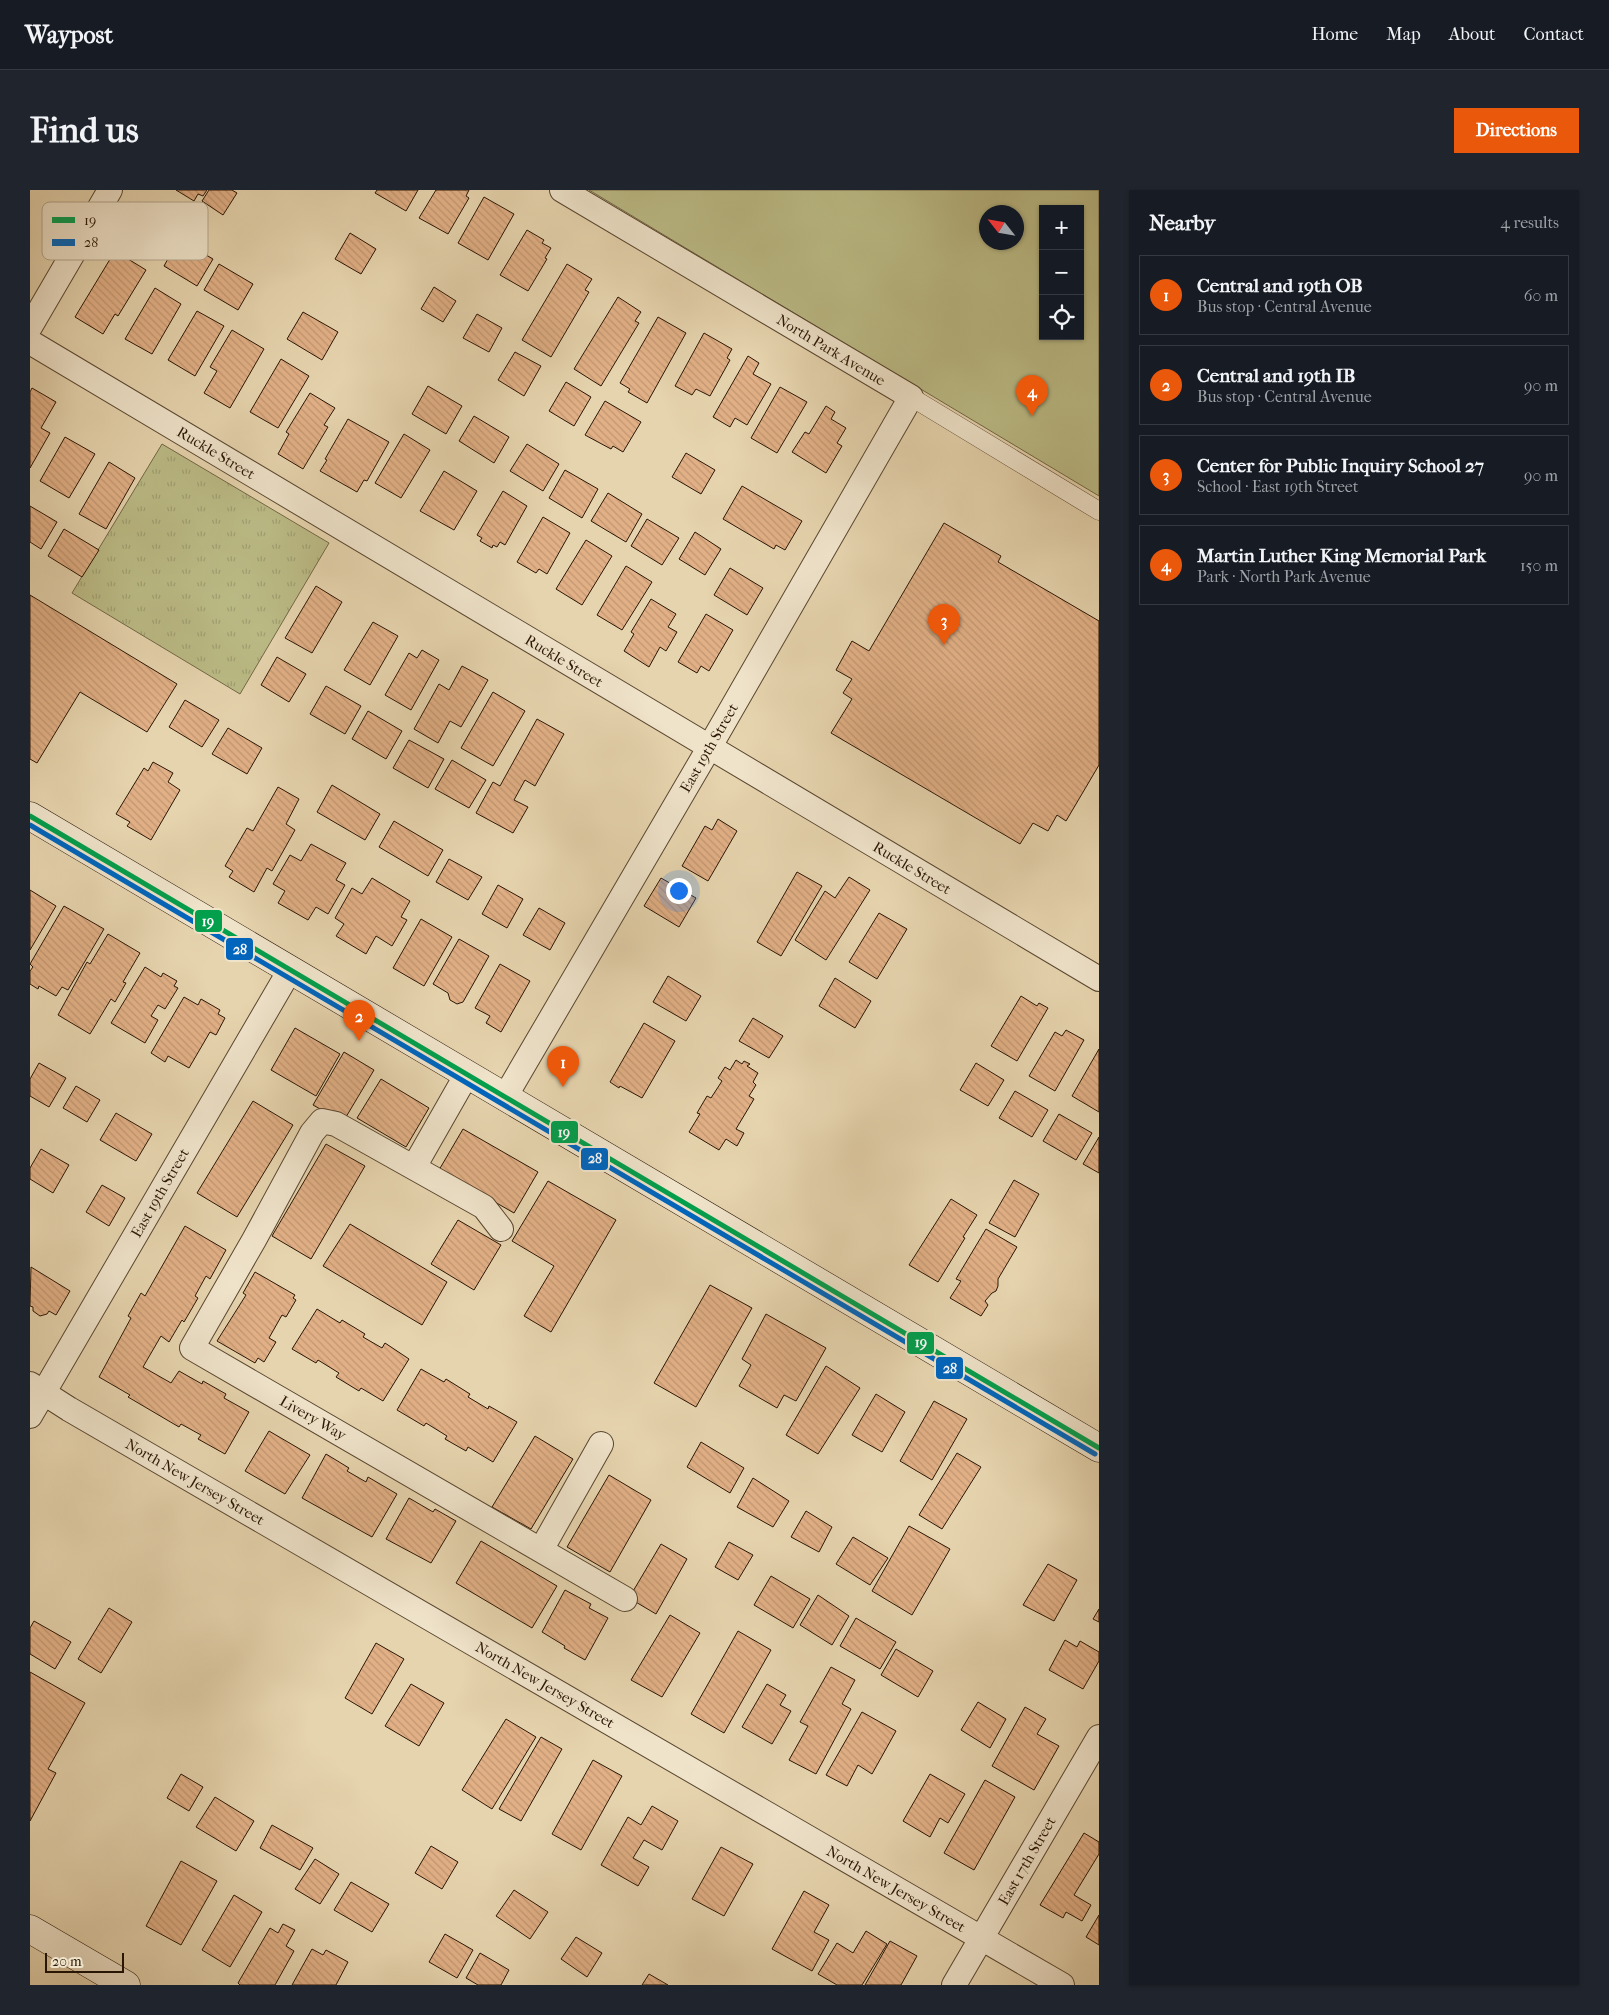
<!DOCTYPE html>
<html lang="en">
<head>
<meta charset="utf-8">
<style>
  body { margin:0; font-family:"IM FELL French Canon",serif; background:#20242c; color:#f1f3f6 }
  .controls { position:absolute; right:15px; top:15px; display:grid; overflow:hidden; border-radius:0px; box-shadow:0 1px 4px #0004 }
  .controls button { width:45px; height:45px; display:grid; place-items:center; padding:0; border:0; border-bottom:1px solid #363941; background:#171b24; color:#f1f3f6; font:25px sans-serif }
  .compass { position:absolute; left:949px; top:15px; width:45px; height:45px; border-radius:50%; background:#171b24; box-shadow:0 1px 4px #0004; rotate:301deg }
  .scale { position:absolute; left:15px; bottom:12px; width:79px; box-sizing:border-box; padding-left:5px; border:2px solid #2a1605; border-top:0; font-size:14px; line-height:18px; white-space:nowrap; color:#2a1605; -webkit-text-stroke:4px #efe3ca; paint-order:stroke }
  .you { position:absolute; left:648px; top:700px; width:18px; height:18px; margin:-12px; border:4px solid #fff; border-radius:50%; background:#1a73e8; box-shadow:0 0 0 8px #1a73e833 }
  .badge { display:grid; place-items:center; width:32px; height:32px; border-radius:50%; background:#ea580c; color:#fff; font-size:16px; font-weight:700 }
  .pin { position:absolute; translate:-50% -41px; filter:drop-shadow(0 1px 2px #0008) }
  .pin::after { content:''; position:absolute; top:26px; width:18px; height:15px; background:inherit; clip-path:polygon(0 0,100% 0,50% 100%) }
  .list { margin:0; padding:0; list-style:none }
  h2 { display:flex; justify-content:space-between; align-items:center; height:65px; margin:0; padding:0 20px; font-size:21px }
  h2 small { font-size:16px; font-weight:400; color:#9ea1a6 }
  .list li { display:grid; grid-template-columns:32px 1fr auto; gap:15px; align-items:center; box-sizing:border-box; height:80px; margin:0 10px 10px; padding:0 10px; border:1px solid #363941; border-radius:0px }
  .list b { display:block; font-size:19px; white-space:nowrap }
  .list p { margin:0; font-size:16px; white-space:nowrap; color:#9ea1a6 }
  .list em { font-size:16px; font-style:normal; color:#9ea1a6 }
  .icon { flex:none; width:28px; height:28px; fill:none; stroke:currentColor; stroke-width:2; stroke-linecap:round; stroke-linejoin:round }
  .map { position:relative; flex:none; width:1069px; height:1795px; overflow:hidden; border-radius:0px }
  header { display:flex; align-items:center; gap:30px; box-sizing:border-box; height:70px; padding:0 25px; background:#171b24; border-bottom:1px solid #363941 }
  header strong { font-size:24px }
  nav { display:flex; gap:28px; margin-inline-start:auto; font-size:18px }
  .intro { display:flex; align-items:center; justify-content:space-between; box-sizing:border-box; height:120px; padding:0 30px }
  h1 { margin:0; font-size:35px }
  .button { padding:12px 22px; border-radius:0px; background:#ea580c; color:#fff; font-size:18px; font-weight:700 }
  main { display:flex; gap:30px; padding:0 30px }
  aside { flex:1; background:#171b24; border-radius:0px; box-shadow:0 1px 4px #0004 }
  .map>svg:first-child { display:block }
  .grass { fill:url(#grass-tufts); stroke:#726846 }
  .park { fill:#bbbb86; stroke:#726846; fill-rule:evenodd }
  .building { fill:url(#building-back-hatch); stroke:#2a1605 }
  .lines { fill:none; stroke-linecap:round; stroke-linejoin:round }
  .pedestrian-casing { stroke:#59462f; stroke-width:19 }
  .minor-casing { stroke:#59462f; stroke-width:26 }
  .secondary-casing { stroke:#2a1605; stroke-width:29 }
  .pedestrian { stroke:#efe3ca; stroke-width:18 }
  .minor { stroke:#efe3ca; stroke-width:24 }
  .secondary { stroke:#efe3ca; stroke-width:28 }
  .bus-1-casing { stroke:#efe3ca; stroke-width:9 }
  .bus-2-casing { stroke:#efe3ca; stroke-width:9 }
  .bus-1 { stroke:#029f4d; stroke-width:5 }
  .bus-2 { stroke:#0065bd; stroke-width:5 }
  .labels { text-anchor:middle; stroke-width:4.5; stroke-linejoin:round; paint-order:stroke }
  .street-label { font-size:15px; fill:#2a1605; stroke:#efe3ca }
  .key { fill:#efe3ca; stroke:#b4a68f; stroke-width:1 }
  .key-label { font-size:14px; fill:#2a1605 }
  .line-badge { stroke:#efe3ca; stroke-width:2 }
  .badge-label { font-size:14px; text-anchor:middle; font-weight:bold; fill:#fff }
</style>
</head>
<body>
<header>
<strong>Waypost</strong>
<nav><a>Home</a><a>Map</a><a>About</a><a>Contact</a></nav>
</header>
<div class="intro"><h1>Find us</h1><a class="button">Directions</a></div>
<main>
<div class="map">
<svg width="1069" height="1795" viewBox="0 0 1069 1795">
  <defs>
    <pattern id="grass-tufts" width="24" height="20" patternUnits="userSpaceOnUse" patternTransform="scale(1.25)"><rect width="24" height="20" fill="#bbbb86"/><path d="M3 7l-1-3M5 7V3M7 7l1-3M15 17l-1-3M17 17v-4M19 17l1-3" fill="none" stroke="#a1a072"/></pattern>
    <pattern id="building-back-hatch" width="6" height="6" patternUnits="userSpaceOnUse" patternTransform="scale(1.25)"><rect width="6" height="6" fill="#e2b086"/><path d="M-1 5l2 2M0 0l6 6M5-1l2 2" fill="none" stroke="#c29772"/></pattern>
  </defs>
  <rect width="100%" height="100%" fill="#e6d4ae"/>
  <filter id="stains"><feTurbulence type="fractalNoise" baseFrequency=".004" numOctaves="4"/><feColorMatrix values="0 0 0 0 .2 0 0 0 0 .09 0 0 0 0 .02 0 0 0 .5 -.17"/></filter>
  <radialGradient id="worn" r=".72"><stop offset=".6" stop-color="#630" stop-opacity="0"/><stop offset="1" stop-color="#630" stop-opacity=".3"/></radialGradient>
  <path class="grass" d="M132,254L299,353L210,504L42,403Z"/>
  <path class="park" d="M559,0H1069V306ZM1013,19H1050V146H1013ZM956,22H986V52H956Z"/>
  <path class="building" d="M146,0H177L173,6L168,4L164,11Z
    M179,0H202L207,3L193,25L172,11Z
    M347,0H388L376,21L345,3Z
    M406,0H439L436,6L439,8L418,44L389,28Z
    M454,7L484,24L458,70L428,53Z
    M497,40L514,50L512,53L521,58L515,68L517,69L498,101L470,85Z
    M320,43L346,59L331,84L305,69Z
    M149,49L183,69L167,96L134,76Z
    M85,61L116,80L88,126L85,124L73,144L45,127Z
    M189,74L223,94L208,120L174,100Z
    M537,74L562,89L555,100L559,102L521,167L492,150Z
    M404,97L426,111L413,132L391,119Z
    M125,98L151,114L122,164L95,149Z
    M588,107L611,122L605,131L609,133L571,196L544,179Z
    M167,121L194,136L165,186L138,170Z
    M273,122L308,142L292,170L257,149Z
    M447,124L472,138L459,162L433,148Z
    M628,127L656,143L617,213L598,202L600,199L590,193Z
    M202,140L234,159L200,218L174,203L187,181L180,177Z
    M674,143L702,159L697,168L700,170L680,206L666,199L662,205L645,196Z
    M485,162L511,176L494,206L468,190Z
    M718,166L729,173L723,184L741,194L717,235L705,228L700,237L683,227Z
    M251,169L279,186L248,238L220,222Z
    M536,192L561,207L544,236L519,221Z
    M398,196L432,216L416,244L382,224Z
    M750,197L777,212L747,263L721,248Z
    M2,198L26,212L11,238L20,243L0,278V202Z
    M280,203L305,218L294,235L298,237L273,279L248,264L259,244L256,242Z
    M575,211L611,232L593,262L583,256L581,259L555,245Z
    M796,216L805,222L801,229L816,238L807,253L812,256L796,283L762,262L775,242L779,244Z
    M444,226L479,247L464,273L429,251Z
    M318,229L359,252L337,291L334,290L327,302L290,281L297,270L295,269Z
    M374,244L400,260L371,308L345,293Z
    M35,247L65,264L39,308L10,291Z
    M497,254L529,274L513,301L480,281Z
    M656,263L685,280L671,304L642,287Z
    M79,272L105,288L76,339L49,324Z
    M535,280L568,299L552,328L519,308Z
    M414,281L447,301L424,340L390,321Z
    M712,296L772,331L755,360L746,355L744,359L693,329Z
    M473,301L497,316L475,355L470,352L467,357L463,355L462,358L450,351L452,348L447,345Z
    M578,303L612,324L596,352L561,331Z
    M0,316L27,332L11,359L0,352Z
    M513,327L540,343L517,384L509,379L506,383L487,372Z
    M617,329L649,348L632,375L601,356Z
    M914,333L971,366L968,372L1069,431V575L1036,631L1027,625L1018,641L1003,633L990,654L801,543L822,509L813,503L822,489L806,480L822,451L839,461Z
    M34,339L69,360L52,387L18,366Z
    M665,342L691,359L675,385L649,369Z
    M556,350L582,366L552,415L526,399Z
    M596,376L622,392L592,440L567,425Z
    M700,378L733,398L717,425L684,405Z
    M286,396L312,412L282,463L255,448Z
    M0,405L147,494L117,542L50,502L7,573L0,569Z
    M621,409L646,424L638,437L647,442L636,461L630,457L619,477L594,461L604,444L601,442Z
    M676,424L703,440L679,481L671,476L667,483L648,472Z
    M343,432L368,446L340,495L314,480Z
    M392,460L409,470L381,520L355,505L379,463L387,468Z
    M247,467L276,484L259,512L231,495Z
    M432,476L458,490L431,537L420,531L408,553L384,539L409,494L419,500Z
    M296,496L331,516L315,544L280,524Z
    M463,502L495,521L463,576L431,558Z
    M155,510L189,530L172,557L139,537Z
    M338,521L372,541L356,569L322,549Z
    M507,529L534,544L505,596L495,590L484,610L498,617L483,643L446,623L463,592L470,596Z
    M198,538L232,558L217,584L182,564Z
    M379,550L414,569L398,598L363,578Z
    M422,570L456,590L439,618L405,599Z
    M123,572L143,583L138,592L150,600L121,650L97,636L100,632L86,624L114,578L118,581Z
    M302,595L350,624L335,650L287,622Z
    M248,597L269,609L256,634L265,640L242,681L237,678L224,702L199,687L203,681L195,676L217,638L223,641Z
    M688,629L707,641L678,691L652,676L675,636L682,640Z
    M364,631L413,660L398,686L349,657Z
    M281,654L316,673L306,690L315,695L298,724L286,717L278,730L248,713L255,701L243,694L260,665L271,671Z
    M419,669L452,687L438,710L406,692Z
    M767,682L792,696L751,766L727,752Z
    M819,687L840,700L796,770L765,750L795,701L805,708Z
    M342,688L380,711L371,727L377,730L362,756L346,746L336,764L306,746L314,734L305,728L322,698L332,704Z
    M631,688L666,708L649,737L614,716Z
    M468,695L493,709L477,738L452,724Z
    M0,700L26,716L0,760Z
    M34,716L74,739L38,800L32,797L26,806L9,796L8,799L0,794V781L3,777L0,774Z
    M509,718L535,733L520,760L493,745Z
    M849,723L877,739L847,789L819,772Z
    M391,729L422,747L394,796L363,778Z
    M78,744L110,763L93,792L96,793L85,812L81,809L60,844L28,825L57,772L60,774Z
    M429,749L459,766L433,812L427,814L420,810L418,803L403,794Z
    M470,774L500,791L471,842L456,833L460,826L445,818Z
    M115,777L131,787L133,783L147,791L144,796L148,798L135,819L128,815L121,826L128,830L115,853L81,833Z
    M638,786L671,806L656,831L623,812Z
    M805,788L841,811L825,838L789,816Z
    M991,806L1007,816L1009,813L1018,818L987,871L961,856Z
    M154,807L168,815L171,809L190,820L188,824L195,828L186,845L180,842L159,878L138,866L135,872L121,863Z
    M723,828L753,846L739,868L709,851Z
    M614,833L645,851L612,908L590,896L589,898L580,892Z
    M265,838L310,864L286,906L241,880Z
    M1036,840L1054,850L1025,901L999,886L1025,842L1032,846Z
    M1069,859V922L1042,906Z
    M314,862L344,880L313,932L283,915Z
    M706,870L712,874L714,871L720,874L717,876L728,883L723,892L726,895L719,906L724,909L706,939L714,943L707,956L696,949L689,960L659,942L670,924L667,923L677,906L681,908L692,891L688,888L695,877L700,880Z
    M9,873L36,888L19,917L0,906V889Z
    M946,873L974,890L958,916L930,900Z
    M351,889L399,918L376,957L327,928Z
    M46,896L70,910L57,932L33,918Z
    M985,901L1018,920L1002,947L969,928Z
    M223,911L263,935L207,1027L167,1003Z
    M86,923L122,944L106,971L70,950Z
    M1029,924L1062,943L1046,970L1013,951Z
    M433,939L508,982L484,1023L409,980Z
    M1069,947V983L1053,974Z
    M296,954L335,976L281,1069L242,1046Z
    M11,959L39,975L23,1003L0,989V978Z
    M984,990L1009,1004L985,1047L959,1033Z
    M518,991L586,1030L521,1142L494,1126L524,1076L482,1051Z
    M72,995L95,1008L79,1036L56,1022Z
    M921,1009L947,1025L933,1047L935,1048L908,1092L879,1075Z
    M428,1030L471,1055L444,1100L401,1074Z
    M320,1034L417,1092L392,1135L293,1076Z
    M155,1036L196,1060L180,1089L176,1086L165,1106L168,1108L154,1132L152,1130L139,1152L131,1146L113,1177L141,1193L149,1181L172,1194L173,1191L196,1204L194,1208L219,1222L195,1264L168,1249L171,1245L151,1234L149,1237L98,1207L100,1205L69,1187L101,1128L98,1126L111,1103L115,1106Z
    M956,1039L987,1057L968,1089V1096L966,1101L962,1103L955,1111L958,1115L951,1126L920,1108L931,1091L926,1089Z
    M1,1077L40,1101L26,1125L19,1121L17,1124L10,1126L3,1121V1117L0,1116Z
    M225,1082L265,1105L263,1108L266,1110L256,1127L252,1125L239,1148L246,1152L234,1172L228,1168L225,1173L187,1151L216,1105L213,1103Z
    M680,1095L722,1118L666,1217L624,1193Z
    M287,1119L310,1133L312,1130L335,1144L333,1147L352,1158L355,1153L379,1169L353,1211L331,1198L329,1201L306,1187L309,1183L288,1170L286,1173L262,1159Z
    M736,1124L796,1158L766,1211L754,1205L747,1218L709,1196L721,1175L712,1169Z
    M796,1176L830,1198L788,1264L756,1245Z
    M391,1179L414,1192L416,1189L440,1204L438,1207L458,1219L459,1216L487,1232L463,1272L438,1257L436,1261L415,1249L417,1246L396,1233L394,1236L367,1220Z
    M846,1204L875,1222L852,1262L822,1245Z
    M904,1211L937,1229L902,1290L870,1271Z
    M239,1241L280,1265L255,1304L215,1281Z
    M505,1246L543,1269L501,1339L462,1317Z
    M671,1252L714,1278L700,1303L657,1277Z
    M927,1263L951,1277L912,1339L889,1325Z
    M296,1264L319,1278L317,1281L336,1292L338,1287L367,1304L342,1347L272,1308Z
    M579,1285L621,1310L580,1382L537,1357Z
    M723,1288L759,1311L743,1337L707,1317Z
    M379,1308L403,1322L405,1319L426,1331L401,1373L356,1349Z
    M776,1321L802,1337L789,1362L761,1347Z
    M879,1336L920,1359L882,1425L842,1401Z
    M823,1347L858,1368L840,1395L806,1374Z
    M451,1351L527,1396L502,1438L426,1393Z
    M699,1352L723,1365L708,1390L685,1377Z
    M631,1354L657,1369L626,1424L599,1408Z
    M1018,1374L1047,1390L1024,1431L993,1415Z
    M741,1386L780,1409L763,1438L724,1415Z
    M535,1400L561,1414L559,1418L578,1428L555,1470L534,1458L535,1456L512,1442Z
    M788,1405L819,1426L802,1455L770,1435Z
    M79,1418L102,1432L71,1483L48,1469Z
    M1069,1419V1432L1063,1429Z
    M640,1425L670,1443L632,1507L601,1490Z
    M826,1428L866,1452L850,1479L810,1456Z
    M4,1431L41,1452L25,1479L0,1464V1438Z
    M708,1441L741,1460L694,1543L661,1524Z
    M1035,1450L1047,1457L1050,1451L1069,1462V1471L1053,1499L1019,1480Z
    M346,1453L374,1469L342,1524L315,1508Z
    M866,1459L903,1481L888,1507L851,1485Z
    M801,1477L825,1490L812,1514L821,1519L786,1584L759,1570L778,1536L770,1532Z
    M0,1482L55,1513L18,1579L26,1583L0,1631Z
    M381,1494L414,1513L389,1556L355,1536Z
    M737,1494L756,1505L750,1515L761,1521L742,1554L712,1537Z
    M948,1512L976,1529L960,1558L931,1540Z
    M995,1517L1016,1529L1007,1544L1029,1556L1004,1600L962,1576Z
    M832,1522L866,1541L842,1584L828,1575L817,1596L796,1585Z
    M476,1529L506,1547L462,1619L432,1600Z
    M511,1547L532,1559L491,1631L469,1619Z
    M563,1570L592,1586L551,1660L522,1644Z
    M151,1584L173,1597L159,1621L137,1608Z
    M900,1584L935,1604L918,1633L910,1628L900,1647L873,1631Z
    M955,1590L985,1607L944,1680L914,1663Z
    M185,1607L224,1631L206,1661L166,1637Z
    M622,1616L648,1631L632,1660L614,1650L603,1668L619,1677L608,1696L571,1675L598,1627L611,1635Z
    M242,1635L283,1658L270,1680L230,1658Z
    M1054,1643L1069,1652V1664L1044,1705L1061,1715L1052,1731L1036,1722L1033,1728L1010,1715Z
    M401,1656L428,1672L412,1699L385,1683Z
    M691,1657L723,1674L694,1726L662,1709Z
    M285,1669L309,1684L290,1714L265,1699Z
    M151,1671L187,1691L151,1755L116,1736Z
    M321,1692L359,1714L342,1742L304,1720Z
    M484,1700L518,1722L500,1749L466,1726Z
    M774,1701L799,1715L784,1742L799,1750L782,1781L742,1759Z
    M204,1705L232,1722L200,1777L172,1760Z
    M1069,1725V1755L1056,1747Z
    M253,1734L265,1740L256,1756L264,1761L245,1795H210L208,1793L240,1738L248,1743Z
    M836,1741L857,1754L832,1795H807L788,1784L807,1753L823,1763Z
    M415,1744L443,1760L427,1788L399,1772Z
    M546,1747L572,1763L557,1787L531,1769Z
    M860,1751L887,1766L871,1795H835Z
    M282,1759L293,1765L296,1760L318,1772L306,1795H262Z
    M450,1763L479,1780L471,1795H448L436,1788Z
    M619,1784L638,1795H612Z"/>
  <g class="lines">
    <defs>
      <path id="pedestrian" d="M881,207L1069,321"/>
      <path id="minor" d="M0,137L80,0
        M0,152L1069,789
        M475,907L679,558L881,207L532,0
        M384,977L437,884
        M471,1039L454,1017L306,934L292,931L282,943L224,1050L162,1158L595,1409
        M0,1194L39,1219L1032,1795
        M0,1226L260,780
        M511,1360L571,1254
        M924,1795L1069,1547"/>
      <path id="secondary" d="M0,626L1069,1258
        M0,1739L96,1795"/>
    </defs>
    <use href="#pedestrian" class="pedestrian-casing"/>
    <use href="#minor" class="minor-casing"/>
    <use href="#secondary" class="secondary-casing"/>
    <use href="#pedestrian" class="pedestrian"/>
    <use href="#minor" class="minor"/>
    <use href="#secondary" class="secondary"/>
    <defs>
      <path id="bus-1" d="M0,626L1069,1258"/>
      <path id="bus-2" d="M0,635L1065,1264"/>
    </defs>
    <use href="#bus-1" class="bus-1-casing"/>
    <use href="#bus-2" class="bus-2-casing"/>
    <use href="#bus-1" class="bus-1"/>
    <use href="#bus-2" class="bus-2"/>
  </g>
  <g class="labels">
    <g class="street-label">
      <text transform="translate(801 160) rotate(31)" y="5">North Park Avenue</text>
      <text transform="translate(186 263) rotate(31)" y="5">Ruckle Street</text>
      <text transform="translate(534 471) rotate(31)" y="5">Ruckle Street</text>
      <text transform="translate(679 558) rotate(-60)" y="5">East 19th Street</text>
      <text transform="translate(882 678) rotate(31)" y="5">Ruckle Street</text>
      <text transform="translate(130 1003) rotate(-60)" y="5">East 19th Street</text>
      <text transform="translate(283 1228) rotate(30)" y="5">Livery Way</text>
      <text transform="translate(165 1292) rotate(30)" y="5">North New Jersey Street</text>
      <text transform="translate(515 1495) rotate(30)" y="5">North New Jersey Street</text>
      <text transform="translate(997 1671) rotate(-60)" y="5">East 17th Street</text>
      <text transform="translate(866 1699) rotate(30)" y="5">North New Jersey Street</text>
    </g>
  </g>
  <rect x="12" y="12" width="166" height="58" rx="8" class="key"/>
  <rect x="22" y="27" width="23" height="6" fill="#029f4d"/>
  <rect x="22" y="49" width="23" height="7" fill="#0065bd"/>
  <g class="key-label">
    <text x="54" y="35">19</text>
    <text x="54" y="57">28</text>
  </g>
  <g class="line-badge">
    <rect x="164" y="719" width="29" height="24" rx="5" fill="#029f4d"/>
    <rect x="195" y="747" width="29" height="24" rx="5" fill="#0065bd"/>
    <rect x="520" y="930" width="29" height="24" rx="5" fill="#029f4d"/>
    <rect x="550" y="957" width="29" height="24" rx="5" fill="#0065bd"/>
    <rect x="876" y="1141" width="29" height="24" rx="5" fill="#029f4d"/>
    <rect x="905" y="1166" width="29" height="24" rx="5" fill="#0065bd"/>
  </g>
  <g class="badge-label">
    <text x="178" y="736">19</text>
    <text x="210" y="764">28</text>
    <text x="534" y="947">19</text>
    <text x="565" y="973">28</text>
    <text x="891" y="1157">19</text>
    <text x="920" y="1183">28</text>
  </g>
  <rect width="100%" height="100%" filter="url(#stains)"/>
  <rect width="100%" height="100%" fill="url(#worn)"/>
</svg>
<div class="controls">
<button>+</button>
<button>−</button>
<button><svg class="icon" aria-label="locate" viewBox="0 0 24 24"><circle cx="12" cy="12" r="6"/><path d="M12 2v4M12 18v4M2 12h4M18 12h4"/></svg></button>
</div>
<svg class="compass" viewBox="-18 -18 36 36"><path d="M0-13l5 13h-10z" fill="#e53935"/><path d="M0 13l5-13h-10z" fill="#9ea1a6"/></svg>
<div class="scale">20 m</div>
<div class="you"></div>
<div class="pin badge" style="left:533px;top:897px">1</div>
<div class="pin badge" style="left:329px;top:851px">2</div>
<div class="pin badge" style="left:914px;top:455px">3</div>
<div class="pin badge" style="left:1002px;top:226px">4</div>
</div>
<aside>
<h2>Nearby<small>4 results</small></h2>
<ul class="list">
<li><span class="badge">1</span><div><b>Central and 19th OB</b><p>Bus stop · Central Avenue</p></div><em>60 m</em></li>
<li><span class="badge">2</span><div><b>Central and 19th IB</b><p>Bus stop · Central Avenue</p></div><em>90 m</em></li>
<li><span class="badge">3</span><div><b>Center for Public Inquiry School 27</b><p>School · East 19th Street</p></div><em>90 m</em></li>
<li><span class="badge">4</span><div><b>Martin Luther King Memorial Park</b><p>Park · North Park Avenue</p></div><em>150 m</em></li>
</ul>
</aside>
</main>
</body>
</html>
